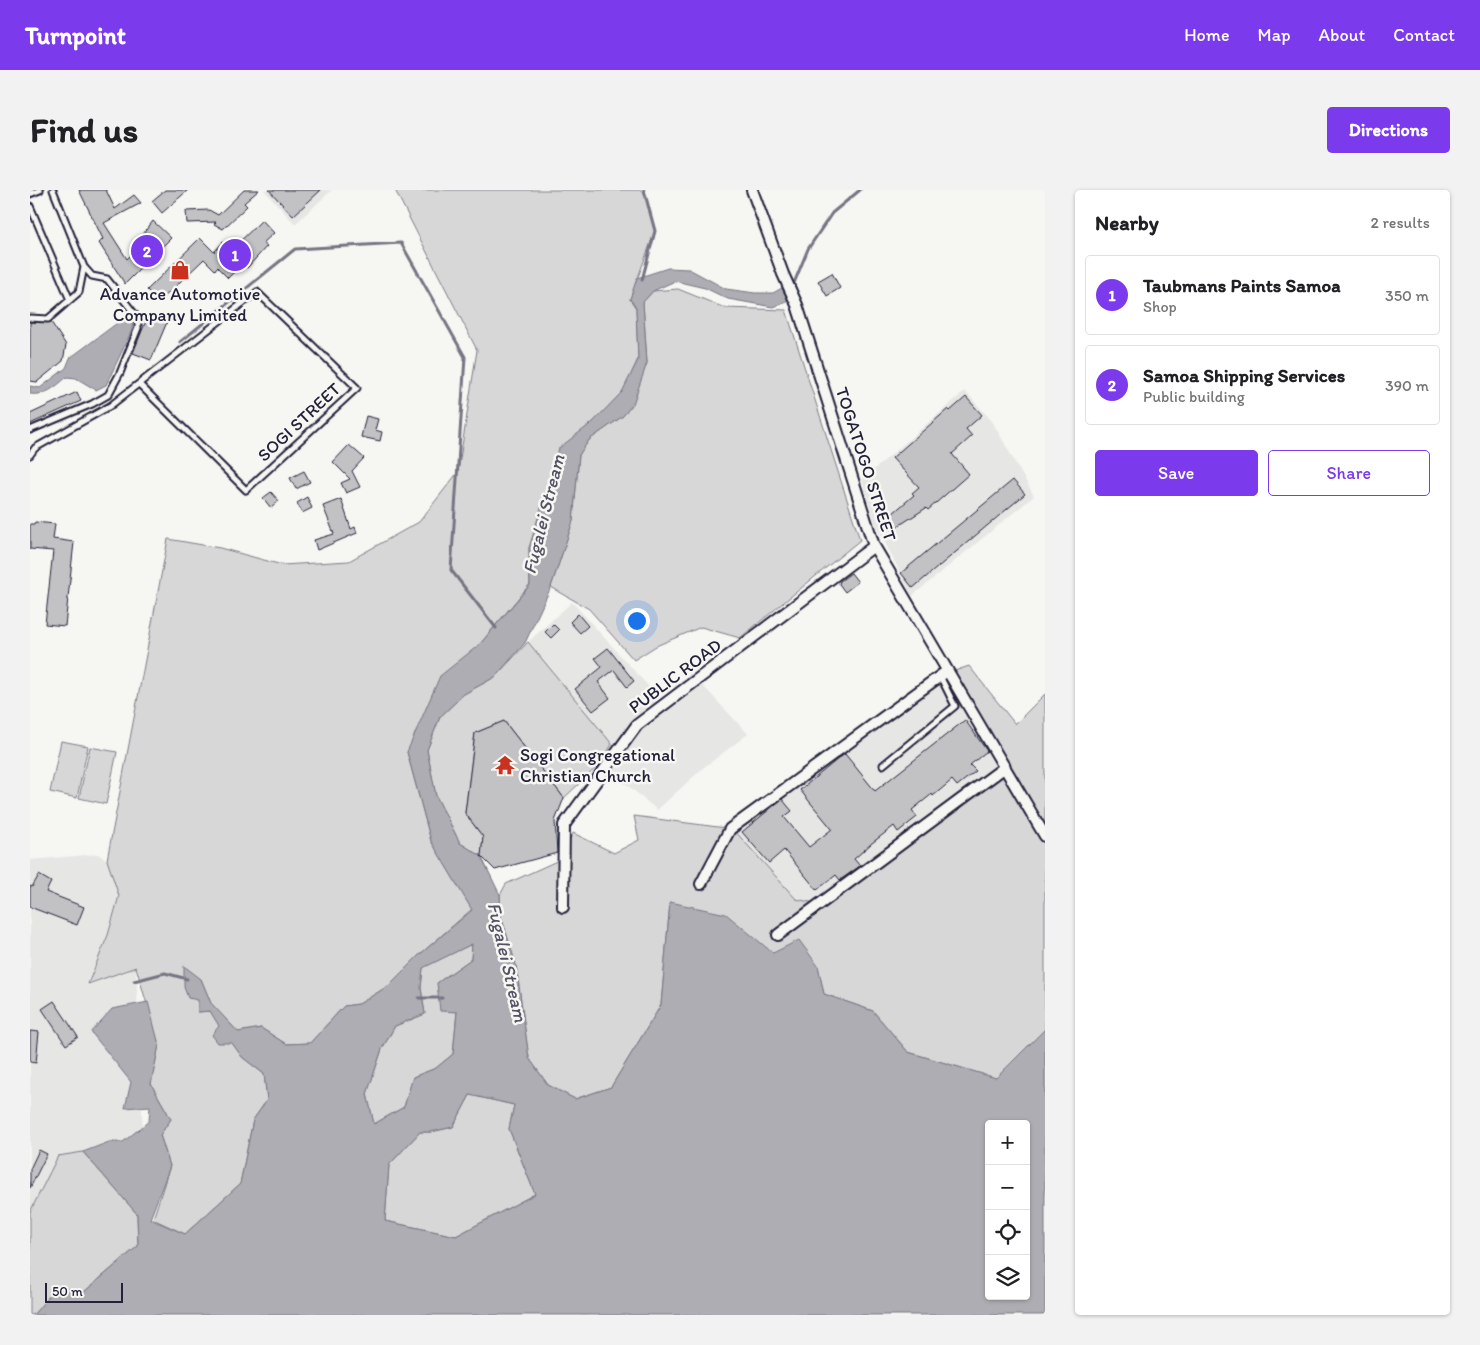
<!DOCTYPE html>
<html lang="en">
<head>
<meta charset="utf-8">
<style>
  body { margin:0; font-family:Itim,sans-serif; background:#f2f2f2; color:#202124 }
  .controls { position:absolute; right:15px; bottom:15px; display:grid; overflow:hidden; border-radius:5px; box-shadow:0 1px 4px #0004 }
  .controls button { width:45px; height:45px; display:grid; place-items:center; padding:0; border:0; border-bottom:1px solid #e0e0e0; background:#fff; color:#202124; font:25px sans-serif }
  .scale { position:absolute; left:15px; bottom:12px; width:78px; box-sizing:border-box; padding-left:5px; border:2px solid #22223b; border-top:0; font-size:14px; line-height:18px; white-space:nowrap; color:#22223b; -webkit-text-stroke:4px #f6f6f2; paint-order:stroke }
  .you { position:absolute; left:606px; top:430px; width:18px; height:18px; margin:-12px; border:4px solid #fff; border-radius:50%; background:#1a73e8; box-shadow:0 0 0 8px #1a73e833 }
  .badge { display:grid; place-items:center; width:32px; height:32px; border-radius:50%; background:#7c3aed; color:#fff; font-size:16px; font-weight:700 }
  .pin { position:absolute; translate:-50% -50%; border:2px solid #fff; box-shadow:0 1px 5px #0006 }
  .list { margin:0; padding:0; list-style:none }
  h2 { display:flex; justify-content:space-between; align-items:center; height:65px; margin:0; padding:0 20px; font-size:21px }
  h2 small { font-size:16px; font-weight:400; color:#757577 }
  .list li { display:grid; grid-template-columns:32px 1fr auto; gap:15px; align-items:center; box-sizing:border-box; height:80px; margin:0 10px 10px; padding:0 10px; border:1px solid #e0e0e0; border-radius:5px }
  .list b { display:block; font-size:19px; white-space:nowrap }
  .list p { margin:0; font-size:16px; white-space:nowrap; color:#757577 }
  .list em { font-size:16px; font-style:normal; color:#757577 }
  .actions { display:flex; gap:10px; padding:15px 20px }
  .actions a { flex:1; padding:11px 0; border:1px solid #7c3aed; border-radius:5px; text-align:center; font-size:18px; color:#7c3aed }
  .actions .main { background:#7c3aed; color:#fff }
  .icon { flex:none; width:28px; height:28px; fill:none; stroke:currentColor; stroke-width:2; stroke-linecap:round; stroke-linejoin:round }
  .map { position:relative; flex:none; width:1015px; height:1125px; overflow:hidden; border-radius:5px }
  header { display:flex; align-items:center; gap:30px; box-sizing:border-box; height:70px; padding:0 25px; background:#7c3aed; color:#fff }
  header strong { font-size:24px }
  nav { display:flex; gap:28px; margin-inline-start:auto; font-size:18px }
  .intro { display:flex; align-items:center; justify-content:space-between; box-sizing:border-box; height:120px; padding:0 30px }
  h1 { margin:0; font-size:35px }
  .button { padding:12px 22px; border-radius:5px; background:#7c3aed; color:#fff; font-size:18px; font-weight:700 }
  main { display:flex; gap:30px; padding:0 30px }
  aside { flex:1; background:#fff; border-radius:5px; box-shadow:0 1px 4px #0004 }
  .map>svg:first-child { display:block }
  .built { fill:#e6e6e4 }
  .green { fill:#d7d7d7; stroke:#7c7c89 }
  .water { fill:#adadb3; stroke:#757583; fill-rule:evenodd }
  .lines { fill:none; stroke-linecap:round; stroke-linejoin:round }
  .stream { stroke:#757583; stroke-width:3 }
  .building { fill:#c2c2c4; stroke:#22223b }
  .service-casing { stroke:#22223b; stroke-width:9 }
  .minor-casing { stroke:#22223b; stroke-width:14 }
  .service { stroke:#f6f6f2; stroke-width:5 }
  .minor { stroke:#f6f6f2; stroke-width:10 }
  .labels { text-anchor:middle; stroke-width:5; stroke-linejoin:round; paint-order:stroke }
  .poi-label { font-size:18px; fill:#22223b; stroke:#f6f6f2 }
  .street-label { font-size:18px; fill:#22223b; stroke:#f6f6f2 }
  .water-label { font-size:19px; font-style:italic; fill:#535365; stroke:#f6f6f2 }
</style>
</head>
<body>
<header>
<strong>Turnpoint</strong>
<nav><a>Home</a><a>Map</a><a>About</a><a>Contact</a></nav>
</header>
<div class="intro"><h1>Find us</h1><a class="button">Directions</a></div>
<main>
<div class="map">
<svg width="1015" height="1125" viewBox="0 0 1015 1125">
  <rect width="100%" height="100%" fill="#f6f6f2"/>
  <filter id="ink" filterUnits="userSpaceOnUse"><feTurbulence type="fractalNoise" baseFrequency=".02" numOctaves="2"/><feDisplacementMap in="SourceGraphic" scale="10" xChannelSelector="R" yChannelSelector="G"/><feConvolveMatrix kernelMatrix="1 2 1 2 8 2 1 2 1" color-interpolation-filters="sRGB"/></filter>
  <g filter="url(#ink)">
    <path class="built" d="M234,0H302L265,34Z
      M935,201L962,231L1004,306L882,406L845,333L832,290Z
      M542,412L630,509L661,483L718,544L673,578L627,620L571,573L582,554L498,452Z
      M916,484L972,576L785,713L766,709L703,639Z
      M68,664L77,670L89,706L78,745L59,794L106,777L114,969L29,966L0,1022V670Z"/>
    <path class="green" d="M365,0H614L625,41L600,109L606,118L608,169L593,202L563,232L499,358L500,394L450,454L377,562L401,651L442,719L388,766L358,796L329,814L314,816L280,853L256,854L231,838L208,842L181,814L171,789L168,822L180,821L212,867L234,884L237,910L223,930L210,994L155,1044L123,1029L140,976L130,945L141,929L121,894L129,855L106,777L58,794L78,745L89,706L77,670L138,349L190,358L252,375L319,371L389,332L428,282L447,160Z
      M648,99L695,118L756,120L830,350L710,448L671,437L626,456L604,470L559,419L521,397L543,331L549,265L559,250L593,226L600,217L617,173L613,112L623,101Z
      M498,452L582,554L571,573L534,608L474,531L445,543L435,623L453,647L451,666L430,653L406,606L397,560L410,527L434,504L465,487Z
      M939,476L985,534L1015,504V903L878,862L843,821L794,804L788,776L743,763L640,713L631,815L581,897L545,909L518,895L499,868L486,775L471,726L470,705L476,694L529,670L543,643L584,663L609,650L604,626L703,639L766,709L785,713L972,576L916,484Z
      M31,551L58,556L47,608L20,602Z
      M60,557L87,562L76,614L49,608Z
      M442,754L441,769L407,793L427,821L423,864L406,878L383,887L374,917L344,934L337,904L352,859L365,836L395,824L391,798L393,777Z
      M440,905L484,915L479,939L505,1004L426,1046L355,1031L359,975L390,942H401L423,937Z
      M53,962L107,1024L108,1056L54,1102L27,1097L3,1125H0V1022L28,966Z"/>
    <path class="water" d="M638,78L659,79L696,99L725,103H743L761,93L767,106L743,117L698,109L675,98L645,91L623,101L613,112L617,173L603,214L593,226L559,250L549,265L543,331L521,397L495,453L465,487L434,504L410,527L397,560L406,606L430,653L451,666L470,705L471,726L486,775L499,868L518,895L545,909L581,897L631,815L640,712L696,724L743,763L769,750L788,776L794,804L843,821L878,862L966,888L1015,839V1125H3L27,1097L54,1102L108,1056L107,1024L53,962L79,952H93L119,931L120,916L95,918L101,892L61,842L82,819L118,812L129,855L121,894L141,929L130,945L140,976L120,1029L155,1044L210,994L223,930L237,910L234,884L212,867L202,853H188L182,845L189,836L180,821L168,822V810L158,808L154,797V776L171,789L181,813L208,842L231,838L256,854L280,853L314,816L329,814L358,796L388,766L442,720L401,651L377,562L410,486L450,454L500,395L499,358L529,258L563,232L592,202L608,170L606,118L600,109L607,88ZM442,754L441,769L407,793L410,821L427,822L423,864L406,878L383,887L374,917L344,934L337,904L352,859L365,836L395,824L391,798L393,778ZM440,905L484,915L479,939L505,1004L426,1046L355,1031L359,975L390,942H401L423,937ZM959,934H996V1106H959Z
      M98,125L103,131L102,140L76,195L66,200L46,188L37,187C25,197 16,206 0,204V196L10,198L36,178L40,168Z"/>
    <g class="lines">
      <path class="stream" d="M612,90L625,41L614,0
        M762,98L778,59L802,23L830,0
        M150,152L265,59L371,53L435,167L421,380L466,438
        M104,791L135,783L157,789
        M389,808H412"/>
    </g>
    <path class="building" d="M49,0H76L85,19L104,5L111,13L74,33L97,69L116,50L113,44L123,31L141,48L95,94L69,53L73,49Z
      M135,0H158L132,23L122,11Z
      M214,0H229L214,13L217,16L193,39L184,34L186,32L157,33L156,21L179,20L188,25Z
      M239,0H291L263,26Z
      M232,30L244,43L233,53L237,56L217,78L212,74L198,88L187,77L185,80L174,69L129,112L117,100L170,48L184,62L193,52L201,60Z
      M802,83L810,98L797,106L788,91Z
      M118,126L137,132L121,170L103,163Z
      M0,132H21L36,155L33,171L7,192L0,191Z
      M47,202L51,211L0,234V224Z
      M936,207L952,225L936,239L942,246L922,264L939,284L898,320L896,318L862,340L855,330L884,305L882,303L889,297L862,268L918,219L920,221Z
      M336,226L348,229L345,240L352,242L350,251L331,247Z
      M319,255L334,268L322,281L330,297L316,303L311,293L320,289L303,272Z
      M274,281L280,292L266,299L260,288Z
      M983,290L995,304L883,398L871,383Z
      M241,302L249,311L241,318L233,308Z
      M277,307L282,318L272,323L267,313Z
      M311,309L321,339L325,337L327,343L287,360L284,350L304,344L293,316Z
      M5,332L25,334L23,349L44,352L35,436L15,434L23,361L0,359V334H4Z
      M821,383L828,392L815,402L809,394L810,391Z
      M548,424L558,436L550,443L540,432Z
      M523,434L529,440L521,448L515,442Z
      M578,458L604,491L597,497L584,480L568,492L580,508L563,521L545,499L572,477L565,468Z
      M935,530L957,561L940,575L946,581L927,596L922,590L903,606L902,604L882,620L887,627L868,642L864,636L842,653L824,669L830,676L810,690L806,685L787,700L754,660L739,673L712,642L752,609L762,621L754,627L779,657L802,639L770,600L808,569L815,564L845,601Z
      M474,531L534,608L525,631L527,663L465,680L451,666L453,647L435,623L445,543Z
      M9,685L21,692L16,702L54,717L47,735L0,717V696L2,697Z
      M24,811L48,847L36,855L12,819Z
      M0,841L9,842L6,873L0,872Z
      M9,960L17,964L0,998V979Z"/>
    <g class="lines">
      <defs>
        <path id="service" d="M0,4L10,0
          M0,16L40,110
          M0,128L18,129L49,102L54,77L23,0
          M0,240L62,214L78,205L90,183L108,138V128L77,89L62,86L54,77
          M0,265L5,258L80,216L227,102L327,198L216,300L109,194
          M853,575L925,516L910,486"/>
        <path id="minor" d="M722,0L753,84L767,115L844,356L1015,646
          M671,694L700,639L917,481
          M533,717L534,635L607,535L844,356
          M748,745L975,577"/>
      </defs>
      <use href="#service" class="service-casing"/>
      <use href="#minor" class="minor-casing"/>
      <use href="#service" class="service"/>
      <use href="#minor" class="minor"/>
    </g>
  </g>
  <defs>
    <symbol id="shop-bare" viewBox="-9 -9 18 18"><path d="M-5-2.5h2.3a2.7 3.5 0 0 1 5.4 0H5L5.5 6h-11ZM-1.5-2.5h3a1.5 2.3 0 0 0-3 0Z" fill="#c8321e" stroke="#f6f6f2" stroke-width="2.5" paint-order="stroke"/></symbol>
    <symbol id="temple-bare" viewBox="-9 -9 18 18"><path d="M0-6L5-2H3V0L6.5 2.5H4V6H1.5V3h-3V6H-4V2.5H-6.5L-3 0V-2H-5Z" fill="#c8321e" stroke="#f6f6f2" stroke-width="2.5" paint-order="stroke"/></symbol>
  </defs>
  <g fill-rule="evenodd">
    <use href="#shop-bare" x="136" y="66" width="28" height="28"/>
    <use href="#temple-bare" x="461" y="561" width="28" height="28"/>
  </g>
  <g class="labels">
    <g class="poi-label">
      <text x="150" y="110">Advance Automotive<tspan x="150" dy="21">Company Limited</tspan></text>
      <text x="490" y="571" text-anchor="start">Sogi Congregational<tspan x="490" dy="21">Christian Church</tspan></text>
    </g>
    <g class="street-label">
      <text transform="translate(269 232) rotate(-43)" y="6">SOGI STREET</text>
      <text transform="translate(836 274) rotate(72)" y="6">TOGATOGO STREET</text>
      <text transform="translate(645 486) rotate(-37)" y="6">PUBLIC ROAD</text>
    </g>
    <g class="water-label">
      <text transform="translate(513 324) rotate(-76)" y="7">Fugalei Stream</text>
      <text transform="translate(478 772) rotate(77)" y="7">Fugalei Stream</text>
    </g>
  </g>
</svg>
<div class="controls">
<button>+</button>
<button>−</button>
<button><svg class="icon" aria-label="locate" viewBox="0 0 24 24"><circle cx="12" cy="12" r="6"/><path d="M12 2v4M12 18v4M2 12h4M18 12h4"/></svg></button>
<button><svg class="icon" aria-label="layers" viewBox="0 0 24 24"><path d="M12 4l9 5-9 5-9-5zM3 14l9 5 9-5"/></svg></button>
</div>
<div class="scale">50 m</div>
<div class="you"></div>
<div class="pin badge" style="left:205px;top:65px">1</div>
<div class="pin badge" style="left:117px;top:61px">2</div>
</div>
<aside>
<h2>Nearby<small>2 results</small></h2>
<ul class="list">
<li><span class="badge">1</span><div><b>Taubmans Paints Samoa</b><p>Shop</p></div><em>350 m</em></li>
<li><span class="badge">2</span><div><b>Samoa Shipping Services</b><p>Public building</p></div><em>390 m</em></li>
</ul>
<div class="actions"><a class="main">Save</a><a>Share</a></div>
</aside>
</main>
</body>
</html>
